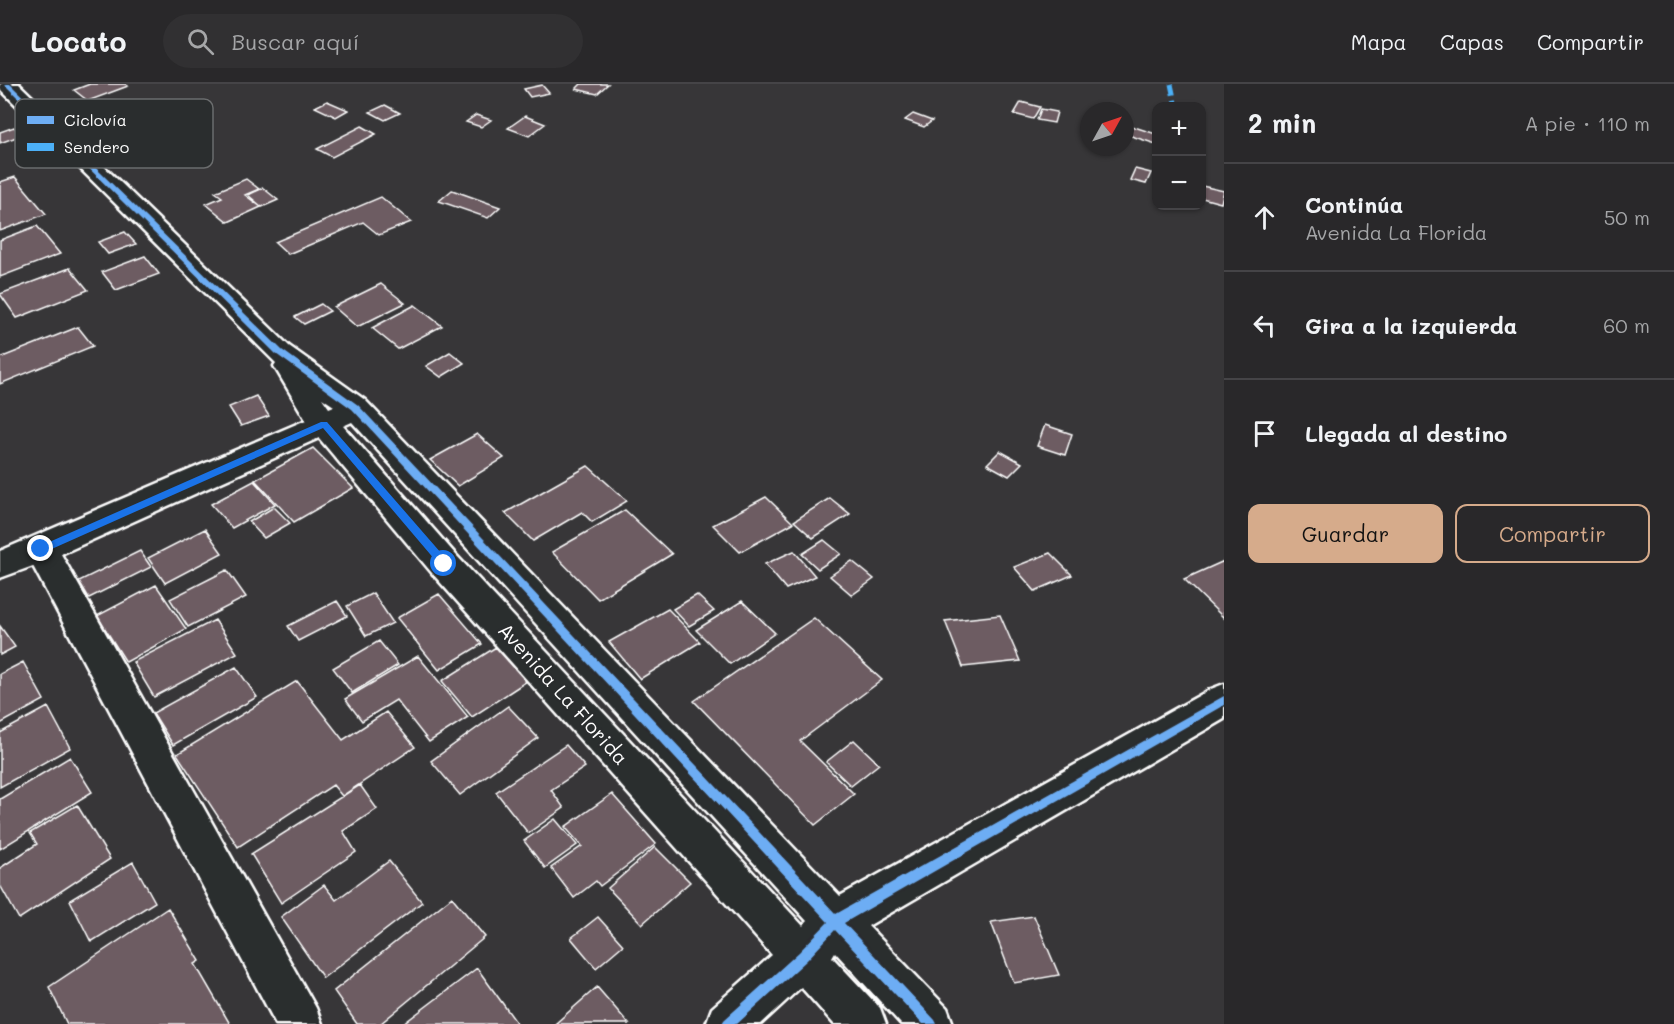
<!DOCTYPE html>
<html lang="es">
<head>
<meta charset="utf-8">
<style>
  body { margin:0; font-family:Mali,sans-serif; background:#313032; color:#f1f3f6 }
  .controls { position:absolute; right:18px; top:18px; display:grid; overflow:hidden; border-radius:12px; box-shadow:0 2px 4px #0004 }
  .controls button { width:54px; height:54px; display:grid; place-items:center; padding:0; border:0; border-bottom:2px solid #454447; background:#29282a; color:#f1f3f6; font:30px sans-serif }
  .compass { position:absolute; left:1080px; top:18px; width:54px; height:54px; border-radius:50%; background:#29282a; box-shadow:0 2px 4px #0004; rotate:50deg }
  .stop { position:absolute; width:18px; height:18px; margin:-14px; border:4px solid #1a73e8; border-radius:50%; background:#fff }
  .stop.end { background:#1a73e8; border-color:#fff; box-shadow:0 2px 6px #0008 }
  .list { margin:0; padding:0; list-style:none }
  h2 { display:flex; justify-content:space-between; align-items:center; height:78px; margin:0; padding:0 24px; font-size:26px }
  h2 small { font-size:20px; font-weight:400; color:#a5a6a8 }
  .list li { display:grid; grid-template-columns:39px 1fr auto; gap:18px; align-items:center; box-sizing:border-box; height:108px; padding:0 24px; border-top:2px solid #454447 }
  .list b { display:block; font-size:22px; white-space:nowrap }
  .list p { margin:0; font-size:20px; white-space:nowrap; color:#a5a6a8 }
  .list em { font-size:20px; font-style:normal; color:#a5a6a8 }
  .actions { display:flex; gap:12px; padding:18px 24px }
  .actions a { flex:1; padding:14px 0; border:2px solid #d6ab8b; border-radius:12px; text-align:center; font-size:21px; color:#d6ab8b }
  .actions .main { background:#d6ab8b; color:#111 }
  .icon { flex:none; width:33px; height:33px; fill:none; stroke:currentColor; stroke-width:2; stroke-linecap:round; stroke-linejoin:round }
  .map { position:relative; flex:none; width:1224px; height:940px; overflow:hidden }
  header { display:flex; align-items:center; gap:36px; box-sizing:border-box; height:84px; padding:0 30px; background:#29282a; border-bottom:2px solid #454447 }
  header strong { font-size:28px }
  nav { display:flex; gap:33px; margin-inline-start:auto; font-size:21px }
  .search { width:420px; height:54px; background:#313032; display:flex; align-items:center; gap:15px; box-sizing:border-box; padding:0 21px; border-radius:33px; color:#a5a6a8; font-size:22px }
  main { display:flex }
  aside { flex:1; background:#29282a }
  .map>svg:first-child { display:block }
  .building { fill:#6d5b62; stroke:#fff; stroke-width:1.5 }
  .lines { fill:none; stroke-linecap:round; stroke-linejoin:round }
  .minor-casing { stroke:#fff; stroke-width:5 }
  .minor { fill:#2a2d2e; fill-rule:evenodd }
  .quiet { stroke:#4cb0f7; stroke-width:5; stroke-dasharray:11 5; stroke-linecap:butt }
  .cycleway-casing { stroke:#2a2d2e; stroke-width:4 }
  .cycleway { fill:#6dadf4; fill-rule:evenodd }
  .route { fill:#1a73e8 }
  .labels { text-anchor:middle; stroke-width:4.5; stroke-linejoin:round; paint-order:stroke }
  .street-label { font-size:20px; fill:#fff; stroke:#2a2d2e }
  .key { fill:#2a2d2e; stroke:#6a6c6d; stroke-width:1.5 }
  .key-label { font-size:16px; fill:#fff }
</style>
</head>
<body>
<header>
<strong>Locato</strong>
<div class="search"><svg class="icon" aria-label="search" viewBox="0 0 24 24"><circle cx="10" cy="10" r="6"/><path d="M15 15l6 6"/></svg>Buscar aquí</div>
<nav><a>Mapa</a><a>Capas</a><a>Compartir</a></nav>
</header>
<main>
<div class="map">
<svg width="1224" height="940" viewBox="0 0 1224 940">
  <rect width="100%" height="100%" fill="#373638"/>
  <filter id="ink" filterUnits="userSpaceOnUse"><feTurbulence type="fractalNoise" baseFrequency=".0167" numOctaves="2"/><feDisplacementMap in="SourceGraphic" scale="12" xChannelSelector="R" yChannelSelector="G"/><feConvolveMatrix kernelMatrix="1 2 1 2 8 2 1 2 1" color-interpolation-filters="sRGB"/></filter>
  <g filter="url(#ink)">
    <path class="building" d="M90,0H125L128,2L88,17L74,6Z
      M581,0H608L597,10L576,5Z
      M542,1L549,9L530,13L524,5Z
      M327,17L348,26L336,33L315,23Z
      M1021,18L1040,23L1033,35L1014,30Z
      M385,21L400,29L385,36L370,28Z
      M1041,25L1057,28L1054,39L1037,36Z
      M913,30L932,37L924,43L905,36Z
      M476,31L491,36L481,43L466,38Z
      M525,32L545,40L529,52L508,44Z
      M1125,40L1156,50V60L1125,50Z
      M362,42L376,50L332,73L317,65Z
      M14,43L22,51L0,59V48Z
      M1135,85L1151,89L1146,100L1130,96Z
      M15,93L46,130L0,147V98Z
      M246,95L259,105L245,111L261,123L228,138L206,120L222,113L215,108Z
      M1202,102L1224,107L1221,119L1202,114Z
      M263,104L278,116L262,123L248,111Z
      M452,106L500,123L488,134L439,117Z
      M381,113L411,138L379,151L363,138L288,170L275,158Z
      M37,142L60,170L0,193V156Z
      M125,148L136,160L108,170L98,158Z
      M145,172L159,190L116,206L102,188Z
      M70,184L88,206L17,234L0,210Z
      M381,200L405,219L357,243L334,223Z
      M321,220L330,227L304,240L295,233Z
      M415,221L442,242L398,265L372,244Z
      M78,243L93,262L0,300V274Z
      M450,268L464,279L441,293L426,282Z
      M256,312L269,332L241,342L229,323Z
      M1045,341L1072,350L1065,371L1037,362Z
      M477,350L504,374L458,402L430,376Z
      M313,364L353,404L294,438L255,396Z
      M1000,367L1022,379L1009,392L987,380Z
      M588,382L627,417L592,438L582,428L533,457L505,429Z
      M254,397L275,420L232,444L211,420Z
      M766,413L793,439L740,468L713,441Z
      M830,414L850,430L813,454L794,437Z
      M274,423L290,439L264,454L249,438Z
      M625,426L672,470L598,515L552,468Z
      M205,445L222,469L165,499L148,474Z
      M824,456L841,470L818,485L802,470Z
      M140,467L151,483L89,514L79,497Z
      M794,467L815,492L786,505L765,480Z
      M1050,469L1072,491L1035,507L1014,483Z
      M852,477L874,495L852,511L830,492Z
      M1224,477V534L1184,495Z
      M227,486L246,513L188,543L170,515Z
      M156,501L186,545L126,578L97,532Z
      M373,509L393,539L366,552L347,522Z
      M439,510L482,560L439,586L397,534Z
      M697,511L714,527L689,542L673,525Z
      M337,517L347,532L298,557L288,542Z
      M742,517L775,549L730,580L696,546Z
      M668,525L700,558L640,595L609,558Z
      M1000,531L1020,577L963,583L945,537Z
      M814,534L882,596L800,657L854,710L815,741L694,617Z
      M215,536L237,569L154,613L133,578Z
      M0,542L15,563L0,571Z
      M379,557L398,581L352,609L333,584Z
      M496,563L527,597L472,633L442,597Z
      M418,572L468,633L429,658L396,616L362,637L345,615Z
      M23,578L44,616L0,640V590Z
      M236,583L257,613L173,661L153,629Z
      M297,597L343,656L386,628L415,663L342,712L333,701L238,763L177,670Z
      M508,622L538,654L460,711L431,677Z
      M48,623L70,664L0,703V649Z
      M854,656L879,680L851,702L826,678Z
      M566,661L585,683L551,706L564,724L528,749L496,708Z
      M70,673L92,708L0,765V715Z
      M360,701L377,725L343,747L356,768L281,819L251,770Z
      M612,710L656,760L600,802L596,797L574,814L551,784L582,762L565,743Z
      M77,721L110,775L19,835L0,801V784L37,760L30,749Z
      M555,735L577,761L545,784L524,757Z
      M655,763L690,798L642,840L608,804Z
      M389,777L422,818L323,894L281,833L324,801L336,816Z
      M133,778L155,818L91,858L70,816Z
      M452,813L485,853L380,940H357L334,907Z
      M168,824L200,877L195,880L230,940H67L49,903Z
      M1034,832L1059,891L1014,899L991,838Z
      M598,833L623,861L596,884L571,854Z
      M477,884L516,938L513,940H403Z
      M597,903L629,940H555Z"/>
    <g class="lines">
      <defs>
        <path id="minor" d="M0,0H19L289,262L365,316L840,812L1211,605L1224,600V635L868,842L947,924L953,940H901L835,868L832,873L880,924L886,940H834L801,903L761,940H706L712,924L772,871L432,489L319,354L61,470L316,924L322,940H276L33,482L0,494V467L306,336L274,282L276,279L0,5ZM322,314L334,322L329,324ZM352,338L807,837L803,842L456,471L343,342Z"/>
      </defs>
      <use href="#minor" class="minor-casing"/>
      <use href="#minor" class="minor"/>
      <path class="quiet" d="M1171,0L1175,19L1179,22"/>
      <defs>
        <path id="cycleway" d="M4,0H10L282,266L358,321L836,830L1224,612V621L844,839L935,936L937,940H923L835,846L807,876L737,940H722L724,936L799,868L828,838L352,325L276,270Z"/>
      </defs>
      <use href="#cycleway" class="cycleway-casing"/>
      <use href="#cycleway" class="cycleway"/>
    </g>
  </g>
  <path class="route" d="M321,338H327L448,477V483H441L323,344L45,468L41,469L36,465L38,463Z"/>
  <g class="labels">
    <g class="street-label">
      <text transform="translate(563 610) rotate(48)" y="7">Avenida La Florida</text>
    </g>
  </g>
  <rect x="15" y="15" width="198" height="69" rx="9" class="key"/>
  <rect x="27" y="32" width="27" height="8" fill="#6dadf4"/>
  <rect x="27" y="59" width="27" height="8" fill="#4cb0f7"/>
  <g class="key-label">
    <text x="64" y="42">Ciclovía</text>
    <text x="64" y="69">Sendero</text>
  </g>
</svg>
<div class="controls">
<button>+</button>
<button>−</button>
</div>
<svg class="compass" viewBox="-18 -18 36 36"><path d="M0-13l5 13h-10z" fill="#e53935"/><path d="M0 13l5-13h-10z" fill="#a5a6a8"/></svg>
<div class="stop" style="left:444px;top:480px"></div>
<div class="stop end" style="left:41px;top:465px"></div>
</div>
<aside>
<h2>2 min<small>A pie · 110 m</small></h2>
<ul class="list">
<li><svg class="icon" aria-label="ahead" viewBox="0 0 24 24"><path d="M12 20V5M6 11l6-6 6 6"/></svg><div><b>Continúa</b><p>Avenida La Florida</p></div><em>50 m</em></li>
<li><svg class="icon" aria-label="left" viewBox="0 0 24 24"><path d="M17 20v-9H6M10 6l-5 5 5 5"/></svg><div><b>Gira a la izquierda</b></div><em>60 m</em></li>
<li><svg class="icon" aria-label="arrive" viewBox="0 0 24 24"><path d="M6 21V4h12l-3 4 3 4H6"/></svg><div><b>Llegada al destino</b></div></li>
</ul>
<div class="actions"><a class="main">Guardar</a><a>Compartir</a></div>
</aside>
</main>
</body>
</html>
